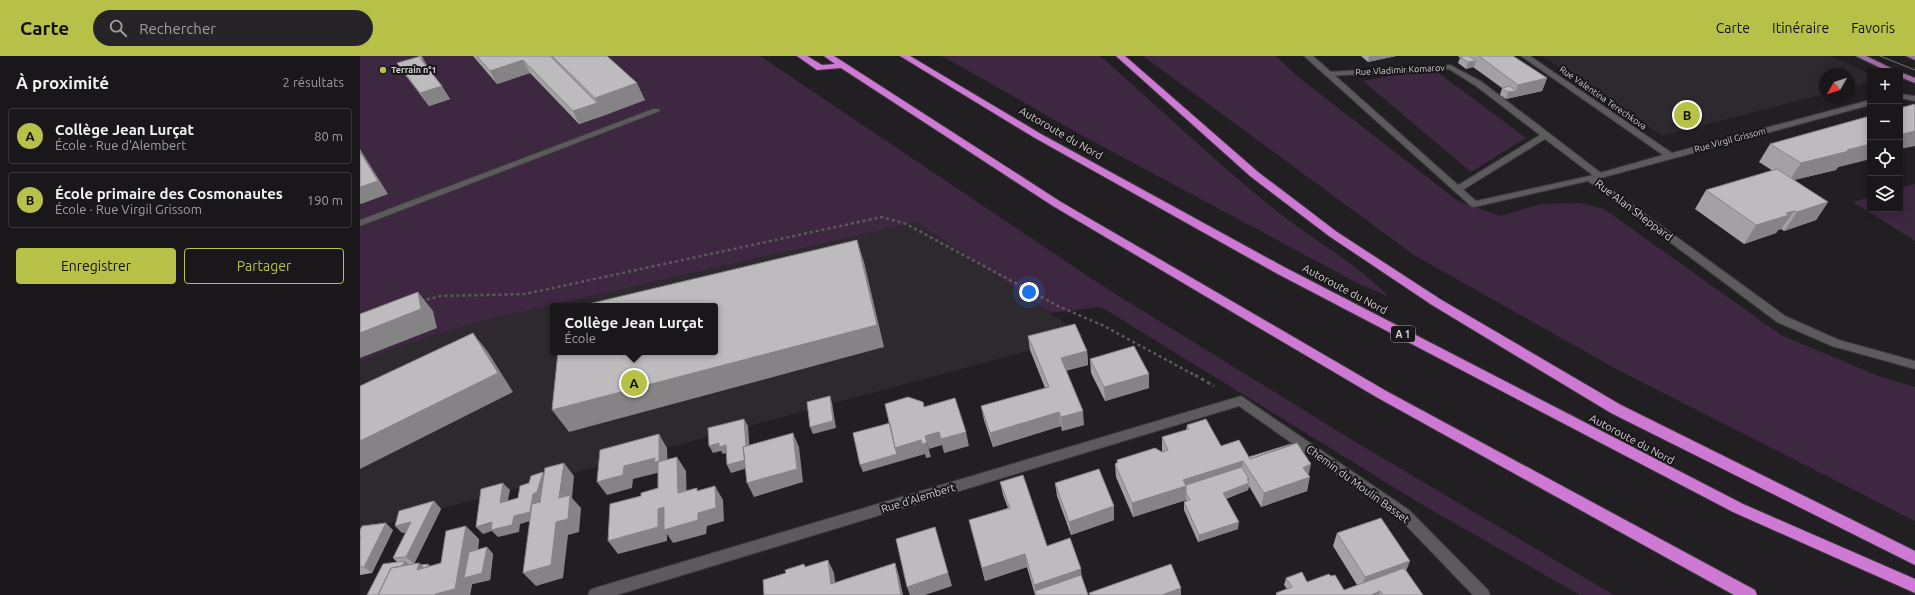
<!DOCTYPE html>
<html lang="fr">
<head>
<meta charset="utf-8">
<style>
  body { margin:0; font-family:Ubuntu,sans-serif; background:#262427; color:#f1f3f6 }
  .controls { position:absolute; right:12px; top:12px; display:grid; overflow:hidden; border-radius:4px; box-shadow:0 2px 10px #0003 }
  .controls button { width:36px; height:36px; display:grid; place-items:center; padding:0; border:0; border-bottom:1px solid #373639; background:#19171a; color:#f1f3f6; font:20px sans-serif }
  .compass { position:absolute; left:1459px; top:12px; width:36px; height:36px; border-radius:50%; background:#19171a; box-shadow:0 2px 10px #0003; rotate:231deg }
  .you { position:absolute; left:669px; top:236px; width:14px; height:14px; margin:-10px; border:3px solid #fff; border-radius:50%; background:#1a73e8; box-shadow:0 0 0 6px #1a73e833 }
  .badge { display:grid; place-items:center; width:26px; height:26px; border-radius:50%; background:#b7c148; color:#111; font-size:13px; font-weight:700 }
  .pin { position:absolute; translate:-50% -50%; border:2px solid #fff; box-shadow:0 1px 4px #0006 }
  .popup { position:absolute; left:190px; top:247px; width:168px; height:52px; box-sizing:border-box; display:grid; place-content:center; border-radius:4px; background:#19171a; filter:drop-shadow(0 1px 3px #0005); font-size:13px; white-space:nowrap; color:#9f9fa2 }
  .popup b { font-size:15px; color:#f1f3f6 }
  .popup::after { content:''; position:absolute; left:50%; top:100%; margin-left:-8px; border:8px solid transparent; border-top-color:#19171a }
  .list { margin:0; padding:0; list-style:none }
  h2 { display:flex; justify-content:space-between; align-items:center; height:52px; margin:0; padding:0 16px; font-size:17px }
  h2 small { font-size:13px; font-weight:400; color:#9f9fa2 }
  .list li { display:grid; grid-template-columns:26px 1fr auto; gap:12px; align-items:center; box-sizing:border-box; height:56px; margin:0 8px 8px; padding:0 8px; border:1px solid #373639; border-radius:4px }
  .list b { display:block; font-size:15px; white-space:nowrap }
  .list p { margin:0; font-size:13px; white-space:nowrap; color:#9f9fa2 }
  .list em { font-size:13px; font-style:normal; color:#9f9fa2 }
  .actions { display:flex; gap:8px; padding:12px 16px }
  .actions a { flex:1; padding:9px 0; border:1px solid #b7c148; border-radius:4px; text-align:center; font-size:14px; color:#b7c148 }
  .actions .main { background:#b7c148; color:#111 }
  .icon { flex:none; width:22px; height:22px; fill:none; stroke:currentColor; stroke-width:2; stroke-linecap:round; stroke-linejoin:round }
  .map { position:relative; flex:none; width:1555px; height:539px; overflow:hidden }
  header { display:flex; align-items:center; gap:24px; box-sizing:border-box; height:56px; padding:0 20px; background:#b7c148; color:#111 }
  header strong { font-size:19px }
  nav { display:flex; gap:22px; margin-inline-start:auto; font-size:14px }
  .search { width:280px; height:36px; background:#262427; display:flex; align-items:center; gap:10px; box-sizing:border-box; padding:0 14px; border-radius:22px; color:#9f9fa2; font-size:15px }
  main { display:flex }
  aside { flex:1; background:#19171a }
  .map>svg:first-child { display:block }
  .built { fill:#2e282f; fill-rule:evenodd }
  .green { fill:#3e2740 }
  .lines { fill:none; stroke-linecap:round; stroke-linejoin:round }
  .service-casing { stroke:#3b393b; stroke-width:2 }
  .pedestrian-casing { stroke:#3b393b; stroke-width:2 }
  .minor-casing { stroke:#3b393b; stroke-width:2 }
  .primary-casing { stroke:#3b393b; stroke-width:2 }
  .motorway-casing { stroke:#3b393b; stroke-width:2 }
  .path-far1 { stroke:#5c5a5d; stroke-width:2.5; stroke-dasharray:3 3; stroke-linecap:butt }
  .path { stroke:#5c5a5d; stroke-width:3; stroke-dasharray:3.5 3.5; stroke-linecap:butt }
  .service { fill:#5c5a5c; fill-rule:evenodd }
  .pedestrian { fill:#5c5a5c; fill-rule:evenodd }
  .minor { fill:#5c5a5c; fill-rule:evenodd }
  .primary { fill:#a06da5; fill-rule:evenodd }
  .motorway { fill:#ce7ad5; fill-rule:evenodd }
  .tram { stroke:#787679; stroke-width:1 }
  .wall { fill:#a3a1a3 }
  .shaded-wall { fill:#858385 }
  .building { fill:#bebbbe; stroke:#858385 }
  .poi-dot { fill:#b7c148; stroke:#181618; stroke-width:1.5 }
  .labels { text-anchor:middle; stroke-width:4; stroke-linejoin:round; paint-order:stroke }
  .far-poi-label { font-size:9px; font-weight:bold; fill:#d4d2d4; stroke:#181618; text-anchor:start }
  .far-street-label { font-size:9px; fill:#d4d2d4; stroke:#181618 }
  .shield { fill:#181618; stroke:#9c9a9c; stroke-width:1 }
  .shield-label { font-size:10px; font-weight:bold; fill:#d4d2d4 }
  .street-label { font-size:11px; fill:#d4d2d4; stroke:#181618 }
</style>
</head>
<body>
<header>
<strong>Carte</strong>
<div class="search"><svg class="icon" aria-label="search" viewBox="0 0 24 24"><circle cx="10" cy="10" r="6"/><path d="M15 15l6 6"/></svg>Rechercher</div>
<nav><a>Carte</a><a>Itinéraire</a><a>Favoris</a></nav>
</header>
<main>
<aside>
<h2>À proximité<small>2 résultats</small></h2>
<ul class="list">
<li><span class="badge">A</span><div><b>Collège Jean Lurçat</b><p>École · Rue d'Alembert</p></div><em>80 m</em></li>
<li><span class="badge">B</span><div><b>École primaire des Cosmonautes</b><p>École · Rue Virgil Grissom</p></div><em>190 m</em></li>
</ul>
<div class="actions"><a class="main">Enregistrer</a><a>Partager</a></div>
</aside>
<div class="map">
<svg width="1555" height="539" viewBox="0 0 1555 539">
  <rect width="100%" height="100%" fill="#211f22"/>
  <path class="built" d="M1183,0H1471L1510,18V26L1489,32V18H1465V38L1302,80Z
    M557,166L724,280L13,471L0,496V306L22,296L83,276L126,264ZM193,250H355V296H193Z"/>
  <path class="green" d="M0,0H400L741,229L999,388L1254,539H1220L1061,448L741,251L691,257L557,166L126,264C83,276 41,288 0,306Z
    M582,0H740C800,52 856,107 918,156C954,185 997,207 1029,241L999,228L725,81Z
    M783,0H916L937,20L1098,145L1140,160L1181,148L1221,147L1244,153L1421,279L1521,321L1555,331V465L1256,313L1054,199Z
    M1072,12L1166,82L1111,116L1003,25Z
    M1555,128V185L1493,146L1510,141V153H1540V132Z"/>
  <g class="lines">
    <defs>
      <path id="service" d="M293,53H299L300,55L0,170V164Z"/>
      <path id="pedestrian" d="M1090,9L1122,26L1241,117V121H1235L1185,83L1101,135H1095V131L1180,79L1116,30L1089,13L968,20L964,18L968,16Z"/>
      <path id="minor" d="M944,0H953L1116,145L1229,120L1303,99L1161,0H1170L1312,97L1510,44V49L1237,123L1425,260L1479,284L1555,305V313L1472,290L1417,266L1228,125L1114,151L1111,150Z
        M1540,38L1555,40V45L1540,42Z
        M881,340L1049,454L1128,534L1130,539H1113L1039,462L879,350L257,539H228L230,534L235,532Z"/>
      <path id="primary" d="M1496,0H1506L1537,15H1527Z
        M1546,0H1555V4Z
        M1540,16L1555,22V27L1540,21Z"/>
      <path id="motorway" d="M437,0H447L462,9L475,8L464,0H474L701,146L863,240L1028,336L1395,534L1397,539H1374L1018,342L693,150L481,12L457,14Z
        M540,0H550L681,78L924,211L1383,448L1555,523V537L1373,456L916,217L675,82Z
        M756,0H765L898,116L977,176L1080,243L1261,349L1555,495V509L1251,357L1072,249L969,180L890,120Z"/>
    </defs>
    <use href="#service" class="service-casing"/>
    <use href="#pedestrian" class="pedestrian-casing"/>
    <use href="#minor" class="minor-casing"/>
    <use href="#primary" class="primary-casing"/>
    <use href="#motorway" class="motorway-casing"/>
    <path class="path-far1" d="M61,245L81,240L165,238L522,161L546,168L698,250L744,270L836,320"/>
    <path class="path" d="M835,319L854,330"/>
    <use href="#service" class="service"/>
    <use href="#pedestrian" class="pedestrian"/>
    <use href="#minor" class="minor"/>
    <use href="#primary" class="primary"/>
    <use href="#motorway" class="motorway"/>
    <path class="tram" d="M1520,0L1555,14"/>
  </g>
  <path class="wall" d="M113,0H247L285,44L219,68L170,17L137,28Z
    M1001,0H1036L1008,6Z
    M1098,0H1153L1187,22L1182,35L1146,43L1140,39L1142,32L1113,11L1106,13L1098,7L1100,2Z
    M37,7L70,15L90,43L69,50L46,20Z
    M1510,60V103L1478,111L1476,114L1434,124L1468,146L1456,164L1424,175L1421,173L1418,174L1416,177L1384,188L1335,153L1346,134L1413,115L1399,106L1410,88Z
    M668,280L727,295L728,309L706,314L724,369L702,375L701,370L633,391L624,364L621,350L685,332L670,294Z
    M730,303L789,332L745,345L731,317Z
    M827,369L861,390L889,401L949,419L947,435L901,451L889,430L888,434L866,443L878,473L838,486L824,454V446H826V444L773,461L756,421L755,408L757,407V404L802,396V381L826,374Z
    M640,426L687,490L721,519L728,539H675L667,511L625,525L609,464L648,452L643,439Z
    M695,427L754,464L711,479L697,440Z
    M74,445L81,453L54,508H49L50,509L59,507L61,509L70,510L81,507L119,483L118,494L127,491L133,498L130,524L112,528L110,539H7L37,506L33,502L46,476L42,477Z
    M0,474H33L12,517L0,519Z
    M977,477L1046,514L1063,539H916V537L927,533L924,529L926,522L947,526L984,534L997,529L973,490Z"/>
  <path class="shaded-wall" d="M1009,0H1036L1008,6Z
    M60,2H63L70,15H68Z
    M163,4L170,17L137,28L130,15Z
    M1116,5L1114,11L1106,13L1108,6Z
    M1187,22L1182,35L1146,43L1148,36L1156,35L1158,29Z
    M277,27L285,44L243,60L235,42Z
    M82,30L90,43L69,50L60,37Z
    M237,47L243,60L219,68L213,55Z
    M1555,75V90L1540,93V79Z
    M1510,88V103L1478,111L1476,114L1429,125L1441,107Z
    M0,93L28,138L1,148L0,147Z
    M1468,146L1456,164L1424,175L1437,156Z
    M1434,155L1421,173L1418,174L1416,177L1384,188L1396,169Z
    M497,184L504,206L524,291L209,376L192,354Z
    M58,236L73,255L77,272L0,302V277Z
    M113,277L128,296L153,336L0,413V385Z
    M727,295L728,309L702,316L701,302Z
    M789,318V332L745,345L744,331Z
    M470,340L472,347L476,372L453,378L450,371Z
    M723,355L724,369L702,375L701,361Z
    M699,356L701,370L633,391L630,377Z
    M384,363L388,370L391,411L371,417L367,409Z
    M579,376H606L609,390L584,397L582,389L569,393L565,380Z
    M433,377L439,391L443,426L394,441L387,427Z
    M299,378L307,392L308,419L301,416L273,423L272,432L247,439L237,426Z
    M561,384L567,387L571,401L566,402L565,398L503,416L500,409L535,392Z
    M359,387L366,389L370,396L363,398L361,395L353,397L349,390Z
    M317,401L326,415L327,450L318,437Z
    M883,405L881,418L826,436V444L773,461L772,447L823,424Z
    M204,407L214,420L212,442L221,452L219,476L208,479L203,522L176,530L163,517L196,466Z
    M951,408L948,422L950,421L947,435L901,451L904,437L943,412Z
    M183,416L189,424L183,444L179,445L177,463L160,468L159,476L138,481L132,475L123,478L116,471L154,460L173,438Z
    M887,423H889L888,428L889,427L888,434L862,444L863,437Z
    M143,427L150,434L146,454L140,447Z
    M355,430L363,444L364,465L347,470L346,478L313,487L307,478V485L258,498L248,485L298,453L304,451L338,457Z
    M74,445L81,453L54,508L46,501Z
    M754,450V464L711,479L709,466Z
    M51,466L58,473L42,477L35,470Z
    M879,466L878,473L838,486L839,479Z
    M26,467L33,474L12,517L4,511Z
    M106,470L119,483L113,519L127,491L133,498L130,524L112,528L110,539H75Z
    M575,471L592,530L565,539H550L547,531Z
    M665,498L667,511L625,525L622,512Z
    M468,504L474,517L477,539L471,528Z
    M45,505L53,512L50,516L58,515L57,514L59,507L66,513L68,508L76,515L72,527L66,522L46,525L40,539H28L38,518L45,517L40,513Z
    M1050,505L1045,518L1000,534L1005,521Z
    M535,507L539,520L543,539H541Z
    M721,513L722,526L675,535L674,529Z
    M821,532V539H802Z
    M1020,535L1019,539H1011Z"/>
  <path class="building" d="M61,0L63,2H60L82,30L60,37L37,7Z
    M117,0H190L237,47L213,55L163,4L130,15Z
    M192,0H247L277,27L235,42Z
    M1103,0H1109L1116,5L1108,6L1100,1Z
    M1119,0H1153L1187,22L1158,29Z
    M1150,30L1156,35L1148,36L1142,32Z
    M1555,48V75L1540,79V52Z
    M1510,60V88L1487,94L1489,95L1441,107L1410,88Z
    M0,96L18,125L0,131Z
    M1417,113L1468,146L1437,156L1434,155L1426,157L1429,159L1396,169L1346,134Z
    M497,184L517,269L192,354L198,296H355V250H220Z
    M58,236L61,253L0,277V258Z
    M715,268L727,295L701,302L723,355L701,361L699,356L630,377L621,350L689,331L668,280Z
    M113,277L138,317L0,385V330Z
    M774,290L789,318L744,331L730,303Z
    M470,340L473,365L450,371L447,346Z
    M548,341L563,346L564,351L595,342L606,376L581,383L579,376L565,380L567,387L562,388L561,384L535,392L525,348Z
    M384,363L386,390L383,391L385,404L367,409L366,389L359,391V387L349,390L348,372Z
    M846,363L861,390L879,384L890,403L937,387L951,408L943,412L950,421L904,437L883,405L823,424L826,430L772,447L755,408L758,406L757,404L795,392L802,396L808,394L802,381L829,373L827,369Z
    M530,367L535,392L537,398L500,409L493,377Z
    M433,377L437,413L387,427L383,391Z
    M299,378V405L294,406L295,402L264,410L263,419L237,426L240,394Z
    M931,388L932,389L890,403L889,401Z
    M317,401L318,437L337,432V435L355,430L356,452L338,457V464L304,474V451L298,453V471L248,485L250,448L281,440V437L298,432V406Z
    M204,407L199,442L210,439L208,463L196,466L191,509L163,517L172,448L180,446L185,412Z
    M882,411L889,423H887L889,427L863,437L879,466L839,479L824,446L830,444L826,437V429Z
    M739,413L754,450L709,466L695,427Z
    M183,416L177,436L173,438L170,456L154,460L152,469L131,474L132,466L116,471L121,433L143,427L140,447L158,442L160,430L169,427L171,420Z
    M663,419L687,490L710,482L721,513L674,529L665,498L622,512L609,464L650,452L640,426Z
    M74,445L46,501L33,502L51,466L35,470L39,455Z
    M1021,462L1050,505L1005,521L977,477Z
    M26,467L4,511H0V482L1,481H0V474L2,470Z
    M106,470L95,533L75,538V539H18L31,512L59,507L57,514L81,507L86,475Z
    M575,471L588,517L547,531L536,483Z
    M127,491L122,517L104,522L109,496Z
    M468,504L471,528L535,507L541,539H404L403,524L426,517L425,514L444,508L445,511Z
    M45,505L42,510L31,512L18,539H7L23,508Z
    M68,508L67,511L64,512L61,509Z
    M811,508L821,532L802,539H730L729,537Z
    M1044,512L1063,539H1023L1020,535L1011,539H917L916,537L932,531L926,522L942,516L947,526L969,518L971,520L975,519L984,534Z
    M721,519L728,539H676L675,535Z"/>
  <circle class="poi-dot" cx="23" cy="14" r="4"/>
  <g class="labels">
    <g class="far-poi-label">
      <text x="31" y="17">Terrain n°1</text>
    </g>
    <g class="far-street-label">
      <text transform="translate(1040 14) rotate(-3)" y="3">Rue Vladimir Komarov</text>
      <text transform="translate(1243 42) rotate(35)" y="3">Rue Valentina Terechkova</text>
      <text transform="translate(1370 84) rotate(-15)" y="3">Rue Virgil Grissom</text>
    </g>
    <rect class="shield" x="1031" y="270" width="24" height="16" rx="3"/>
    <g class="shield-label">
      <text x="1043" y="282">A 1</text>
    </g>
    <g class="street-label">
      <text transform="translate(701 77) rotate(30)" y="4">Autoroute du Nord</text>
      <text transform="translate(1274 154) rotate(37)" y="4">Rue Alan Sheppard</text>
      <text transform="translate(985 233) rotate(28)" y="4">Autoroute du Nord</text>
      <text transform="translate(1272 383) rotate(28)" y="4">Autoroute du Nord</text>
      <text transform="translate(998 428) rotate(36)" y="4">Chemin du Moulin Basset</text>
      <text transform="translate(558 442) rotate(-17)" y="4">Rue d'Alembert</text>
    </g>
  </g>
</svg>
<div class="controls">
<button>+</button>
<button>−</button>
<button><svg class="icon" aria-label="locate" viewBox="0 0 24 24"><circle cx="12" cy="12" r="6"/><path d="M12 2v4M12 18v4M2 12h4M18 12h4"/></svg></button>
<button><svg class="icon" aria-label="layers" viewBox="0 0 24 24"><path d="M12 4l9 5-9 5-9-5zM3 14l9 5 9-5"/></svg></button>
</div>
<svg class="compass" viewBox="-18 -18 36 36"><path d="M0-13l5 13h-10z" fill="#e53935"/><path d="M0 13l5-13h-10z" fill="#9f9fa2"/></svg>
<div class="you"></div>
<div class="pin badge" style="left:274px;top:327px">A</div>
<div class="popup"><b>Collège Jean Lurçat</b>École</div>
<div class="pin badge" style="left:1327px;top:59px">B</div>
</div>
</main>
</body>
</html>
